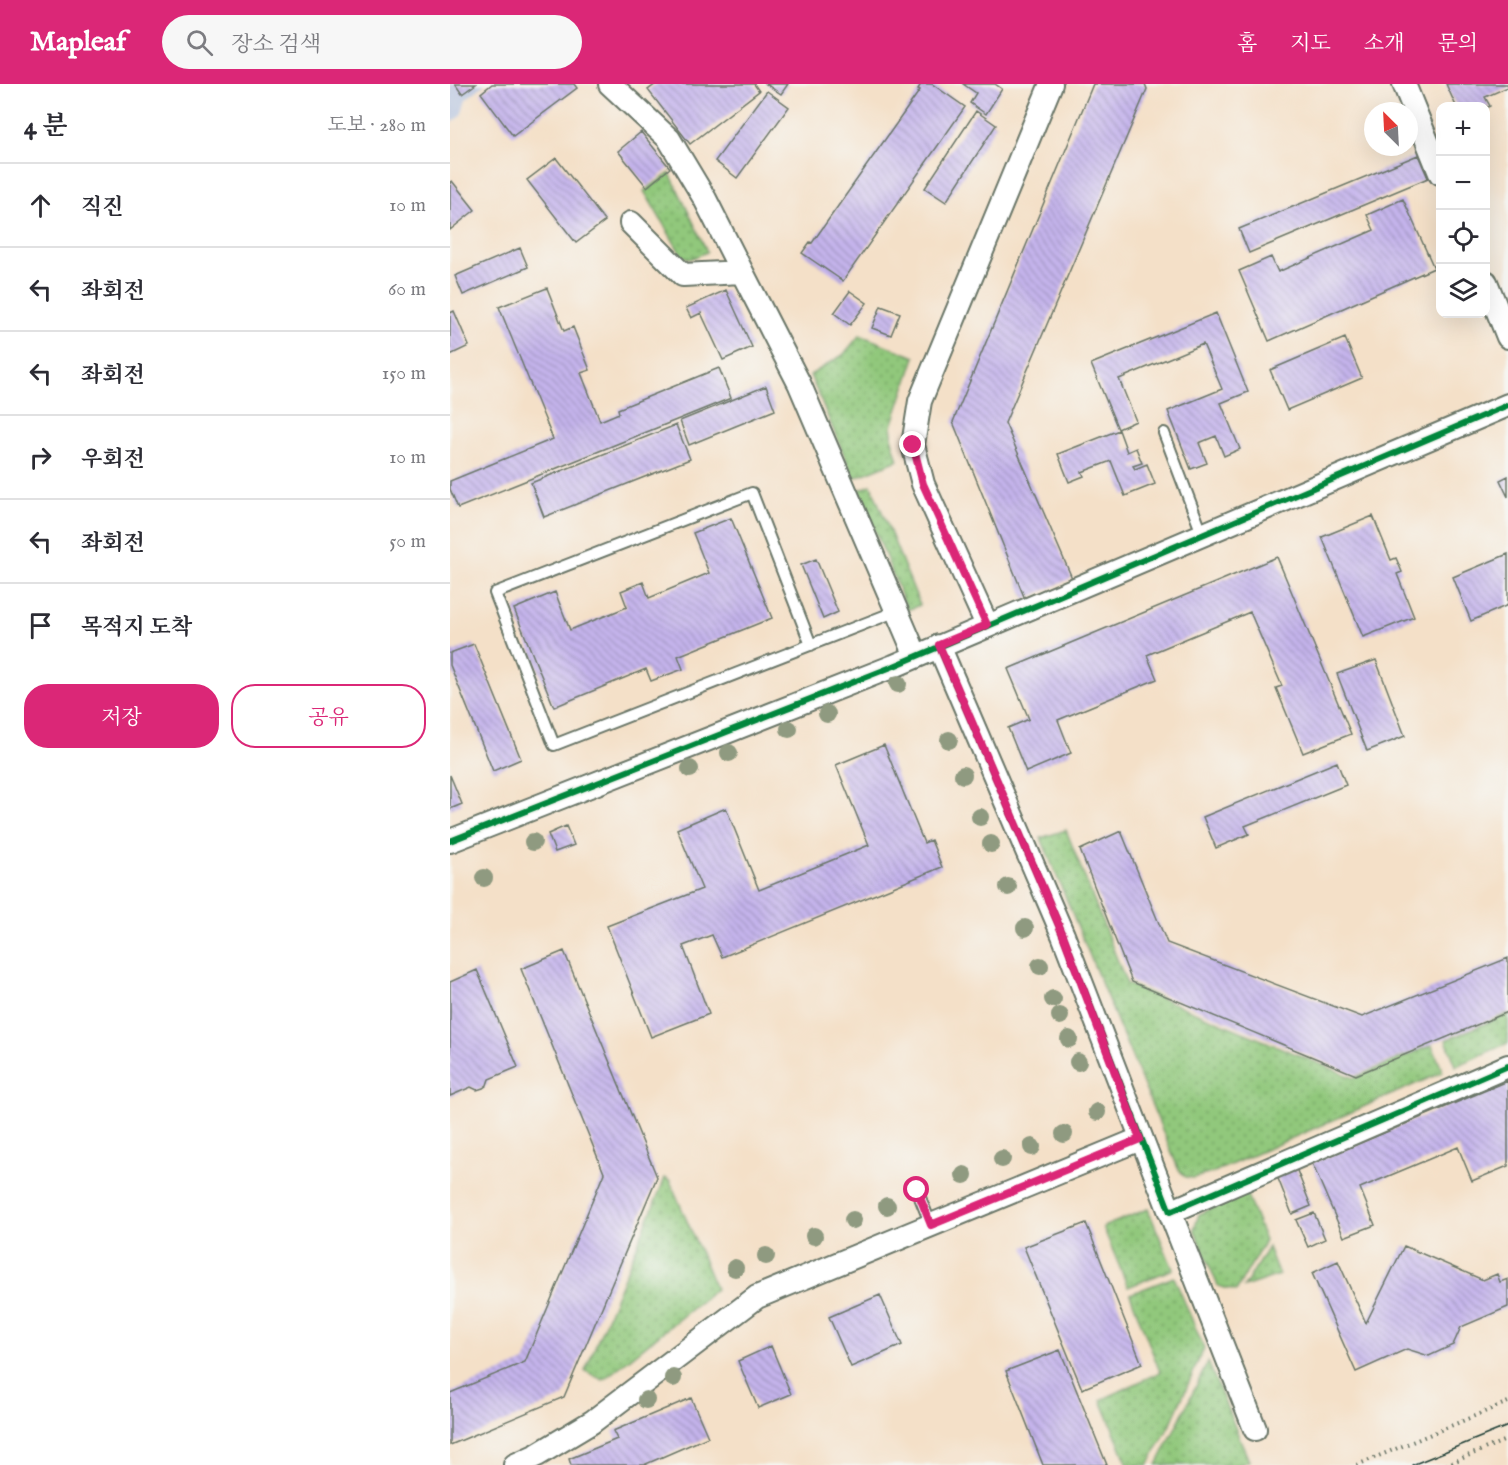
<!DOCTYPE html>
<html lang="ko">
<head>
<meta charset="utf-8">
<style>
  body { margin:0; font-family:"IM FELL English","Noto Serif KR",serif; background:#f7f7f7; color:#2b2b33 }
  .controls { position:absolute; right:18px; top:18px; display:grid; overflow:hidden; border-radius:12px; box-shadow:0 6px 24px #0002 }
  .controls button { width:54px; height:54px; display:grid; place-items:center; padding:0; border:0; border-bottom:2px solid #e1e1e2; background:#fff; color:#2b2b33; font:30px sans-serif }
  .compass { position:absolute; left:914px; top:18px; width:54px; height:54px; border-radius:50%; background:#fff; box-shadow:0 6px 24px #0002; rotate:336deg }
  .stop { position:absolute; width:18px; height:18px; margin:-14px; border:4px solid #db2777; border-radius:50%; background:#fff }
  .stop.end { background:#db2777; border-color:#fff; box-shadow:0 2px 6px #0008 }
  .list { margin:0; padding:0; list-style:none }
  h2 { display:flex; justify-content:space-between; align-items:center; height:78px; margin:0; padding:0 24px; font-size:26px }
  h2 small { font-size:20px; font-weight:400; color:#7c7c81 }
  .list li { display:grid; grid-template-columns:39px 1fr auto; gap:18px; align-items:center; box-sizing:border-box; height:84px; padding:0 24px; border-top:2px solid #e1e1e2 }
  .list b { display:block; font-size:22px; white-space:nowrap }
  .list em { font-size:20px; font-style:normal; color:#7c7c81 }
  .actions { display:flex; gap:12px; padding:18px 24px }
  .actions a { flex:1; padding:14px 0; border:2px solid #db2777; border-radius:24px; text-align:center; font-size:21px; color:#db2777 }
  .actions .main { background:#db2777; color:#fff }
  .icon { flex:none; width:33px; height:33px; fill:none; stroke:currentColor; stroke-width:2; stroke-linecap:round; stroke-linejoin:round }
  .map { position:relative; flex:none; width:1058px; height:1381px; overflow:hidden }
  header { display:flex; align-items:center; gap:36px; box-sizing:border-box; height:84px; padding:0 30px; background:#db2777; color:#fff }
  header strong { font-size:28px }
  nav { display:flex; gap:33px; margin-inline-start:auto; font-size:21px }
  .search { width:420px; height:54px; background:#f7f7f7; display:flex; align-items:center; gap:15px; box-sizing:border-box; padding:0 21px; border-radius:33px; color:#7c7c81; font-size:22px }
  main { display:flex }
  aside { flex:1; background:#fff }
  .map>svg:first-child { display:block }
  .industrial { fill:#b8c5de }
  .grass { fill:url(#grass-dots); stroke:#588258; stroke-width:1.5 }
  .building { fill:url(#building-back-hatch) }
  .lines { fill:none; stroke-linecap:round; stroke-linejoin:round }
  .lane-casing { stroke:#6a7668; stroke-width:14 }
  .street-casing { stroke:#6a7668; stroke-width:26 }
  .path { stroke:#6a7668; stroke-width:4; stroke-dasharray:1.5 4.5; stroke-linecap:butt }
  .lane { stroke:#fff; stroke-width:10 }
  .street { stroke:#fff; stroke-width:22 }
  .tram { stroke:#1f3d34; stroke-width:1.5 }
  .cycleway-casing { stroke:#f6f6f2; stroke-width:10 }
  .cycleway { stroke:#00873e; stroke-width:6 }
  .tree { fill:#8f9a80 }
  .route { stroke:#db2777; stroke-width:8 }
</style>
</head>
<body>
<header>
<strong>Mapleaf</strong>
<div class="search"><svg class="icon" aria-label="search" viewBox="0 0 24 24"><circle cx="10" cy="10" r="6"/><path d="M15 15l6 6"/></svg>장소 검색</div>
<nav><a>홈</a><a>지도</a><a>소개</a><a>문의</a></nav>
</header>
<main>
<aside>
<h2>4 분<small>도보 · 280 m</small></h2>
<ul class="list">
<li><svg class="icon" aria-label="ahead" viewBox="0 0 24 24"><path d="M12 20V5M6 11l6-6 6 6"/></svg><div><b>직진</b></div><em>10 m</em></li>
<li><svg class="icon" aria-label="left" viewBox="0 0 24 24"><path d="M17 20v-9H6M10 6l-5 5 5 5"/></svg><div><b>좌회전</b></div><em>60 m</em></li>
<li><svg class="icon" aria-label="left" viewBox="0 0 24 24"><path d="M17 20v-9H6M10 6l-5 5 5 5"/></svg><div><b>좌회전</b></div><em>150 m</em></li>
<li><svg class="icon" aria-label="right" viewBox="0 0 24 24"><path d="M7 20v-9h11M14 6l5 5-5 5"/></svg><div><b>우회전</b></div><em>10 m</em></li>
<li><svg class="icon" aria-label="left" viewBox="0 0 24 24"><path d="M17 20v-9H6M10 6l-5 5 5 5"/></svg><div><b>좌회전</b></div><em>50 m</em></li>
<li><svg class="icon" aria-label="arrive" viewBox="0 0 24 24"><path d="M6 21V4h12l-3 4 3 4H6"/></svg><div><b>목적지 도착</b></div></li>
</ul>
<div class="actions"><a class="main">저장</a><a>공유</a></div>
</aside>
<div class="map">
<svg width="1058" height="1381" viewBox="0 0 1058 1381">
  <defs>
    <pattern id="grass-dots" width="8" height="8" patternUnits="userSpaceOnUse" patternTransform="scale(1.5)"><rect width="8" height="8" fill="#91c87b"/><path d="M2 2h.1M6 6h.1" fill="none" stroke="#76a466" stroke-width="1.8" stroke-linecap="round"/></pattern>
    <pattern id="building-back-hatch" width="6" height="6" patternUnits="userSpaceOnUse" patternTransform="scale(1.5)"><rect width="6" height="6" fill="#c5b4ec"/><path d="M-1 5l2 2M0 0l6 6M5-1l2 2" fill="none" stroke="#9f94c0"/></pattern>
  </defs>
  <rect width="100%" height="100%" fill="#f6f6f2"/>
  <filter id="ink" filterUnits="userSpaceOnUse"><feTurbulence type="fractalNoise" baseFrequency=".0167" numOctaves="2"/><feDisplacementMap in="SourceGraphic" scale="12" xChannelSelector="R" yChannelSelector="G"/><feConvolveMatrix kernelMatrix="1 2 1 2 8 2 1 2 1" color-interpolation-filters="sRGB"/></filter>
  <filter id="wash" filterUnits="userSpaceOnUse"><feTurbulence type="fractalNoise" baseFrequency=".008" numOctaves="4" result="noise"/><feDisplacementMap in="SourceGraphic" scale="24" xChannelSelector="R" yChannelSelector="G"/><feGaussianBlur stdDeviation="1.35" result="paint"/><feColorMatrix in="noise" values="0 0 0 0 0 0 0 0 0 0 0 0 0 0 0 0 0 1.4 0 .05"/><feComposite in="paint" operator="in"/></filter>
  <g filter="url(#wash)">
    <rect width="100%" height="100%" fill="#f4e0c8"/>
    <path class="industrial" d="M0,0H35L16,15L11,32L0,40Z"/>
    <path class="grass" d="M220,89L256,165L257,168L240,175L232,172L194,107Z
      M410,251L465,273L442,342V356L448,376L404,394L360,291L393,271Z
      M421,401L470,521L457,526L409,406Z
      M616,746L677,900L904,994L982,961L993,988L762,1089L744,1094L735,1093L728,1084L591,754Z
      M1058,930V959L1006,982L996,956Z
      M215,1094L220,1097L266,1205L153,1296L135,1287Z
      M796,1109L815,1157L786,1207L768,1202L744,1145L749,1130Z
      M698,1125L723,1185L678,1203L653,1143Z
      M818,1163L829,1191L794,1203Z
      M724,1193L754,1264L722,1337L698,1381H678L651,1316L710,1288L680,1210Z
      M758,1278L799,1377L788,1381H707Z"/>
    <g id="blocks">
      <path class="building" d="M5,0H26L12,10Z
        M42,0H124L127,4L63,52L31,9Z
        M206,0H304L309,7L240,60L198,6Z
        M316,0H338L331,10Z
        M471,0H482L515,23L393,197L352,169L360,158L362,159L470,6L468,5Z
        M513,0H545L552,5L536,30L520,19L526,9Z
        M643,0H695L697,5L555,339L622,494L575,515L503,338Z
        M996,0H1058V3L1035,13L1040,22L1036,24V22H1006Z
        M317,7L339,23L287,94L265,77Z
        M526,27L546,41L496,118L475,104Z
        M191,48L220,84L197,103L168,67Z
        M968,71L978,94L799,169L789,145Z
        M106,74L155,137L126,159L77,96Z
        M2,97L25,126L0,146V98Z
        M953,115L984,184L819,257L789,187L821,173L828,188L924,146L917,131Z
        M70,164L78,183L13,211L5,192Z
        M97,204L114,247L123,243L140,286L131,289L150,337L169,329L168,325L269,284L281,314L8,424L0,405V397L103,355L49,223Z
        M276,206L302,263L273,276L251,229L241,234L236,224Z
        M400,207L417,219L400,241L384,229Z
        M431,222L450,229L441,251L422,244Z
        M4,227L19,262L0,271V229Z
        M766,229L798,308L771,319L790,365L774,372L766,352L749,359L757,379L741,385L718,327L772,305L753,260L669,295L686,337L668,345L641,280Z
        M895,254L912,294L837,326L820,286Z
        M316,302L325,326L239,361L230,337Z
        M226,341L240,375L94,433L81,399Z
        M669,346L677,368L686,364L692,379L683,382L685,385L697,380L705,400L675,412L661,377L632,388L634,392L619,398L608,370Z
        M1058,392V413L1050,396Z
        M923,432L941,476L946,474L952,488L947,490L964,533L913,553L872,453Z
        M281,434L322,534L228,572L233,585L201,597L196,585L104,623L64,525L105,508L120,546L177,523L171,507L193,498L199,514L259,489L243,449Z
        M1058,470V521L1021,537L1003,493Z
        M827,473L901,650L853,669L826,604L832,602L800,528L697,571L707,595L608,636L621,669L576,688L558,644L579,635L558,585Z
        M366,475L388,528L373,535L351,481Z
        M24,560L71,675L43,687L0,581V569Z
        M926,576L955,652L917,667L887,590Z
        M434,661L474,759L481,756L492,783L272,873L262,851L233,862L259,930L201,953L157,842L252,805L227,745L276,724L309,806L419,761L386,681Z
        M887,678L896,701L795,742L799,750L766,764L753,733Z
        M0,691L12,720L0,725Z
        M116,742L124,761L105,768L98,750Z
        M671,747L717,859L912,933L1058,874V928L906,991L682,898L630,766Z
        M114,867L207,1093L114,1313L0,1361V1309L75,1278L154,1089L71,885Z
        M27,886L68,983L39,995L37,1001L33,1004L27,1006L21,1003L0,1012V898Z
        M1058,997V1082L1022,1097L1008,1063L910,1104L925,1141L894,1153L862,1079Z
        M846,1084L861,1122L842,1130L827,1092Z
        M864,1129L875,1155L858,1163L846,1136Z
        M636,1139L692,1280L632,1305L574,1163Z
        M954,1162L1033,1196L1047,1190L1050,1198L1058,1195V1223L1011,1243L1003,1261L979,1272L957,1265L906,1288L862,1189L888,1177L916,1239Z
        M430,1211L452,1261L401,1283L379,1233Z
        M321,1262L341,1310L308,1324L288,1277Z
        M610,1266L657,1381H593L556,1287Z
        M241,1314L258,1353L196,1380L197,1381H121L119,1375L167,1355L163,1347Z"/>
    </g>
  </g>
  <g filter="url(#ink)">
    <use href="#blocks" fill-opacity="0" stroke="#6a7668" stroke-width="1.5"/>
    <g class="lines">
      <defs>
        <path id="lane" d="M714,349L753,452
          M361,561L302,409L45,509L104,661L447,527
          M467,1106L481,1141"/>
        <path id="street" d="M160,0L219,55L255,115L292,188
          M954,0L990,89
          M181,139L233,191L292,188L349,299L466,572
          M1036,198L1058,253
          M537,541L473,400L463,361L470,317L601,0
          M489,562L613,851L720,1128L1058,982
          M0,757L444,582L1058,321
          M720,1128L805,1345
          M65,1381L87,1371L142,1338L307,1213L690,1055"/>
      </defs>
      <use href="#lane" class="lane-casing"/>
      <use href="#street" class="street-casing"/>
      <path class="path" d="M907,1381L1058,1318
        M996,1381L1058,1355"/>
      <use href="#lane" class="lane"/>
      <use href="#street" class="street"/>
      <path class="tram" d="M962,1381L1058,1342"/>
      <defs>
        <path id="cycleway" d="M489,562L613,851L720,1128L1058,982
          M0,757L444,582L1058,321"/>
      </defs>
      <use href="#cycleway" class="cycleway-casing"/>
      <use href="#cycleway" class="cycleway"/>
    </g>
    <g class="tree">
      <circle cx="448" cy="600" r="9"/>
      <circle cx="377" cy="630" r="9"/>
      <circle cx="339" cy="645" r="9"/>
      <circle cx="499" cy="656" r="9"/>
      <circle cx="279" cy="669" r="9"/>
      <circle cx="240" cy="685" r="9"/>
      <circle cx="513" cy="691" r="9"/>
      <circle cx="530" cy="733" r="9"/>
      <circle cx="83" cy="758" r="9"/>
      <circle cx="541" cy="760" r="9"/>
      <circle cx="34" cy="794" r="9"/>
      <circle cx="558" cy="803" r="9"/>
      <circle cx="575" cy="844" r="9"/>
      <circle cx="590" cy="882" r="9"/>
      <circle cx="603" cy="915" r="9"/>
      <circle cx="610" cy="932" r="9"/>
      <circle cx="619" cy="955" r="9"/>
      <circle cx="628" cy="978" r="9"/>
      <circle cx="647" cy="1028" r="9"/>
      <circle cx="614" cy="1050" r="9"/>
      <circle cx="582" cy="1063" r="9"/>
      <circle cx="552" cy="1075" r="9"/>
      <circle cx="514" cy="1091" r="9"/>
      <circle cx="437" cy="1122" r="9"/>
      <circle cx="403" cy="1136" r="9"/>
      <circle cx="364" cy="1152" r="9"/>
      <circle cx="316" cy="1172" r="9"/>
      <circle cx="285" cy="1184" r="9"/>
      <circle cx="223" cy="1294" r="9"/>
      <circle cx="196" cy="1316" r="9"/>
    </g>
  </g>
  <g class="lines" filter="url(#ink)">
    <path class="route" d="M463,361L473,400L537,541L489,561L613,851L690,1055L481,1141L467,1106"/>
  </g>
</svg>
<div class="controls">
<button>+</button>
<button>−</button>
<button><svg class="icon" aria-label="locate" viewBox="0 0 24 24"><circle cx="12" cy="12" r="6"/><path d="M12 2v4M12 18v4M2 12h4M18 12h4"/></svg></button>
<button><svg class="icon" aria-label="layers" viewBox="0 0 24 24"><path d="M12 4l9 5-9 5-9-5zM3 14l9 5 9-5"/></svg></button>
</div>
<svg class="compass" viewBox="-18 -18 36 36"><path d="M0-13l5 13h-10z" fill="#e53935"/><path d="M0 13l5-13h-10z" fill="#7c7c81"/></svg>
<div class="stop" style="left:467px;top:1106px"></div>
<div class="stop end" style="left:463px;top:361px"></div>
</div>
</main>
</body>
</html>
